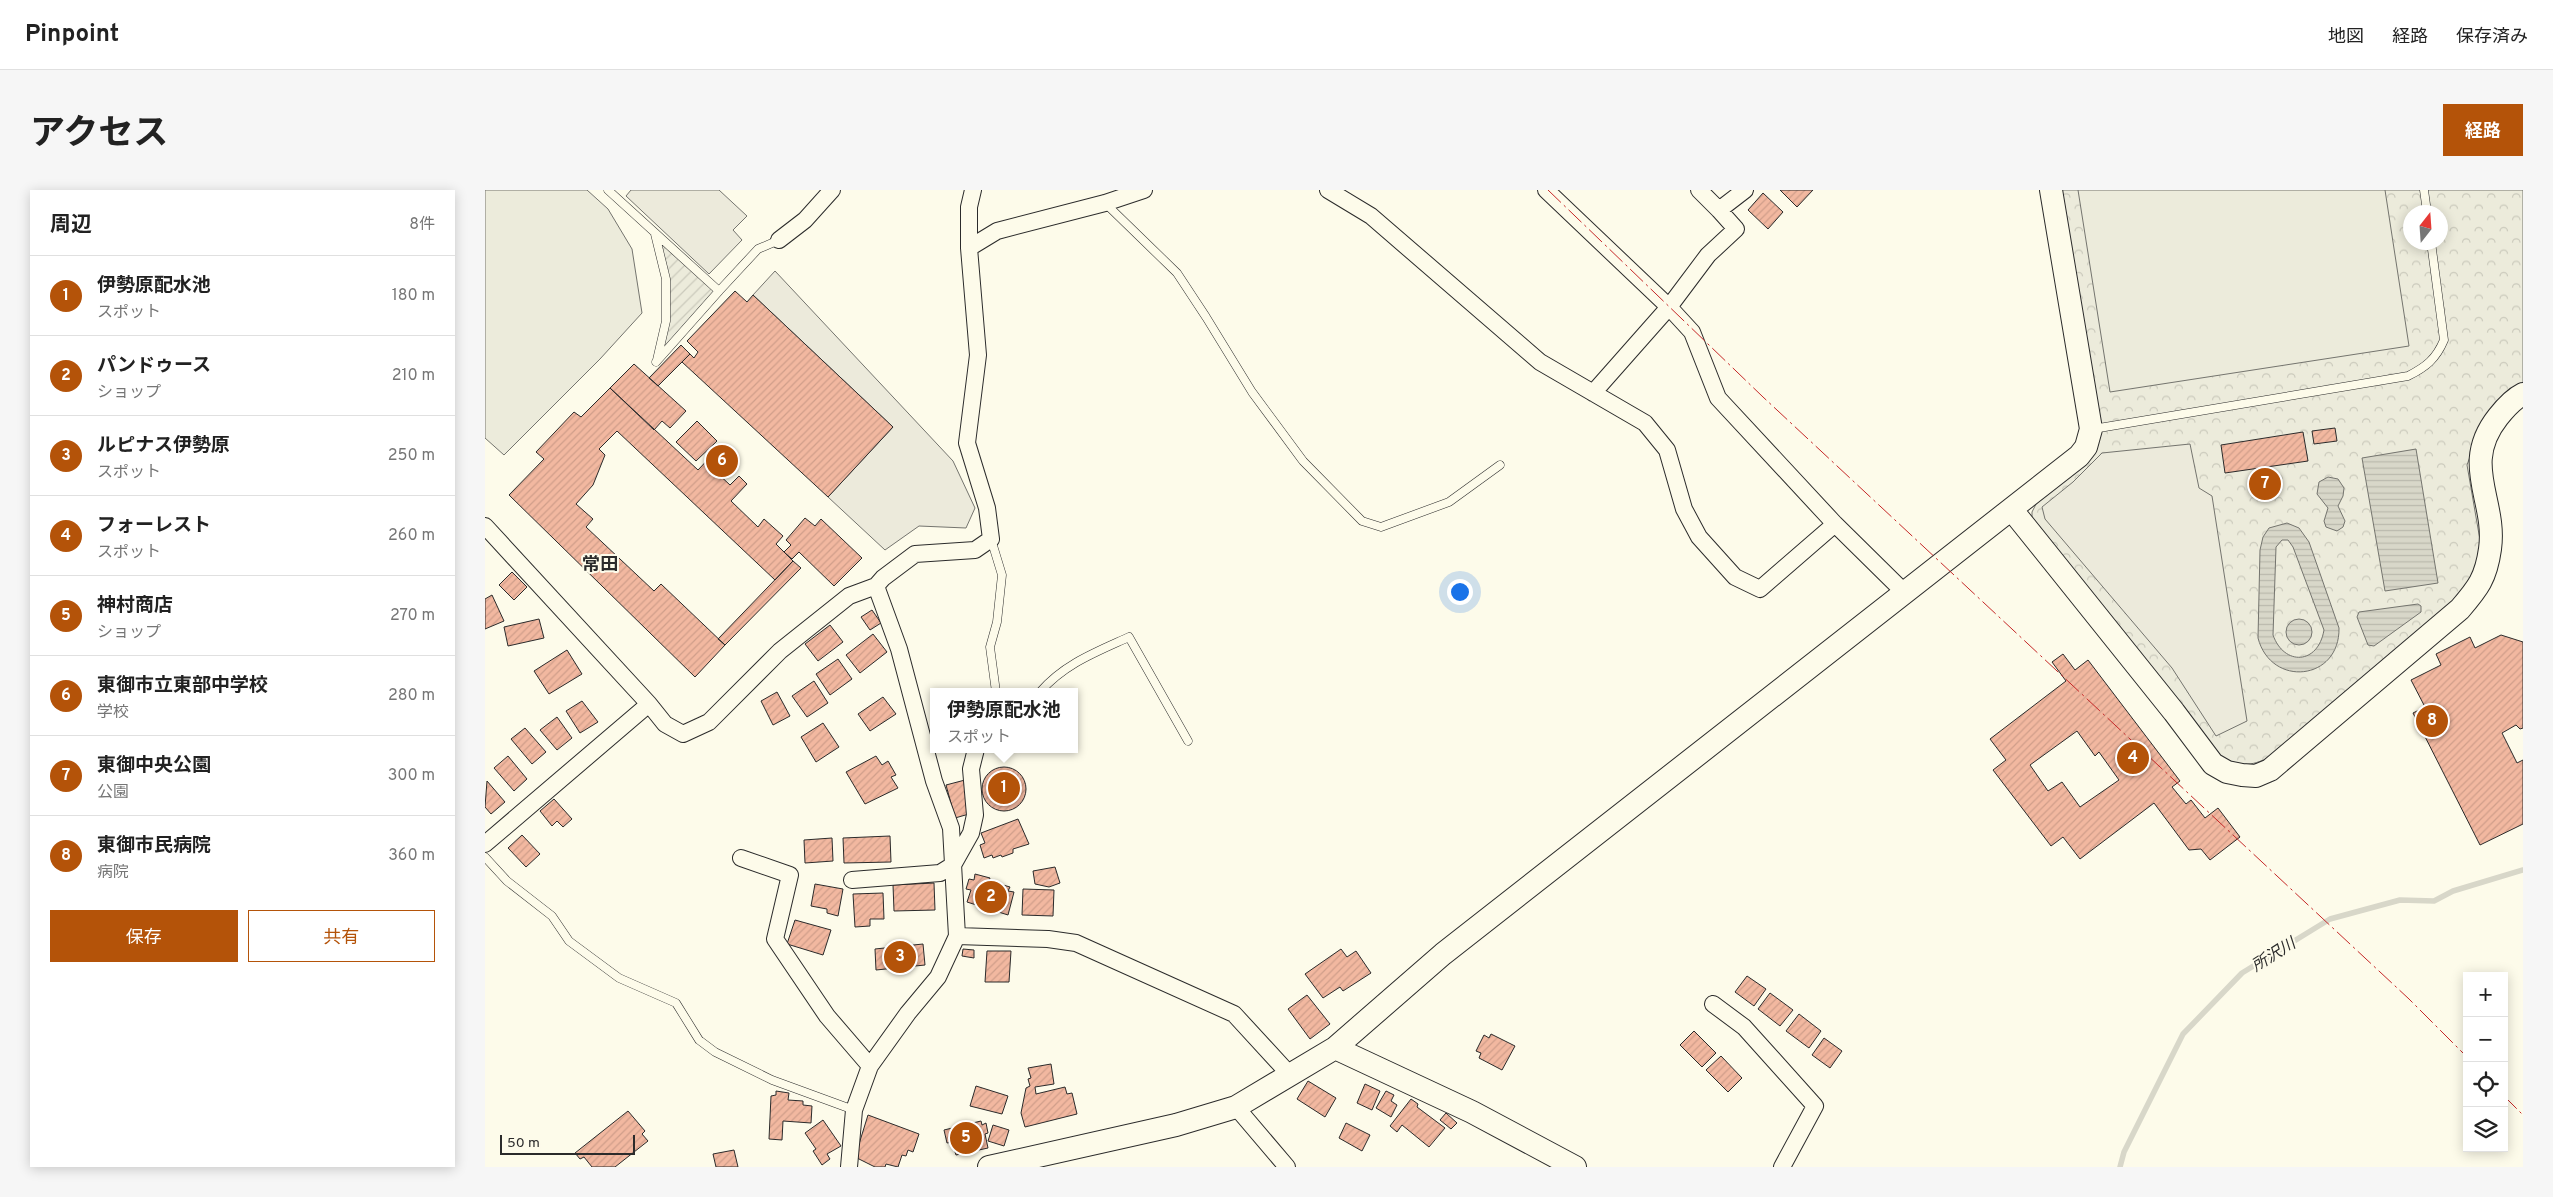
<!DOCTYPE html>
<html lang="ja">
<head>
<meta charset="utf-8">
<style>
  body { margin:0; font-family:Overpass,"Noto Sans JP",sans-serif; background:#f6f6f6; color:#222 }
  .controls { position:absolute; right:15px; bottom:15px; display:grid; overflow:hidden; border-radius:0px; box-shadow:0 2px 12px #0003 }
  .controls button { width:45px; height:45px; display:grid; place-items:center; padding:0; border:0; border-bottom:1px solid #e0e0e0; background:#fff; color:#222; font:25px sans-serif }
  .compass { position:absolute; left:1918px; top:15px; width:45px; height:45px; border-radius:50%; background:#fff; box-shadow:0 2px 12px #0003; rotate:17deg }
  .scale { position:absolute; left:15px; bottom:12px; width:135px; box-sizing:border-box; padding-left:5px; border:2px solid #2b2b2b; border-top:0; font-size:14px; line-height:18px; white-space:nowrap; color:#2b2b2b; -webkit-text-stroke:4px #fdfbea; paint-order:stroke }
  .you { position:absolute; left:974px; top:401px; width:18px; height:18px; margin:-12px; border:4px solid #fff; border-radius:50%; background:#1a73e8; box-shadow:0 0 0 8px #1a73e833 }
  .badge { display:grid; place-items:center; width:32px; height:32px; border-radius:50%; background:#b45309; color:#fff; font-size:16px; font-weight:700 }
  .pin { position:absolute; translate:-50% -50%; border:2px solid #fff; box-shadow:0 1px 5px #0006 }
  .popup { position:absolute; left:445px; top:498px; width:148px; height:65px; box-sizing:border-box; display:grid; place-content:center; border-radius:0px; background:#fff; filter:drop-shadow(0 1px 4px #0005); font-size:16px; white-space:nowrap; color:#767676 }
  .popup b { font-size:19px; color:#222 }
  .popup::after { content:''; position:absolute; left:50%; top:100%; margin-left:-10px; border:10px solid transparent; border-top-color:#fff }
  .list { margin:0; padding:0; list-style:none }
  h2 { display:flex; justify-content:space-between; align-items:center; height:65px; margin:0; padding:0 20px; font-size:21px }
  h2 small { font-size:16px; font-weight:400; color:#767676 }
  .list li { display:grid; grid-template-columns:32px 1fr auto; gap:15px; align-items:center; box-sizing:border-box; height:80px; padding:0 20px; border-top:1px solid #e0e0e0 }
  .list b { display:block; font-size:19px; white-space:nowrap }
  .list p { margin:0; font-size:16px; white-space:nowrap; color:#767676 }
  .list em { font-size:16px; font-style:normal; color:#767676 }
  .actions { display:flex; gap:10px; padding:15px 20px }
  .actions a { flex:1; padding:11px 0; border:1px solid #b45309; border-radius:0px; text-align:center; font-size:18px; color:#b45309 }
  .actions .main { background:#b45309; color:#fff }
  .icon { flex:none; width:28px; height:28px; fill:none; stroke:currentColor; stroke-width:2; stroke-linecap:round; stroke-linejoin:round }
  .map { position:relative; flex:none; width:2038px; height:977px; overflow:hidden; border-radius:0px }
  header { display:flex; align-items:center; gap:30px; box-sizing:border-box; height:70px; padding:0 25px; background:#fff; border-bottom:1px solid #e0e0e0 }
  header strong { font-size:24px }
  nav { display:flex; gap:28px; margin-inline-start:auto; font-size:18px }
  .intro { display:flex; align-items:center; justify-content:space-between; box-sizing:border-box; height:120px; padding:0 30px }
  h1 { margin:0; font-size:35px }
  .button { padding:12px 22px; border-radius:0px; background:#b45309; color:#fff; font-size:18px; font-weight:700 }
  main { display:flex; gap:30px; padding:0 30px }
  aside { flex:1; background:#fff; border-radius:0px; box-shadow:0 2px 12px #0003 }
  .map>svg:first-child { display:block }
  .park { fill:url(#park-crowns); stroke:#74746e; fill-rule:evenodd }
  .garden { fill:url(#garden-furrows); stroke:#74746e }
  .pitch { fill:#ecebdb; stroke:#74746e }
  .parking { fill:#eceadb; stroke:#74746e }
  .water { fill:url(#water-rules); stroke:#74746e; fill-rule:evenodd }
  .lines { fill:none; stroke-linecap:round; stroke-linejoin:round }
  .stream { stroke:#d8d7c9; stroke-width:5.5 }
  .building { fill:url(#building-hatch); stroke:#2b2b2b; fill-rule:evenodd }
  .lane-casing { stroke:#2b2b2b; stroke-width:9 }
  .street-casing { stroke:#2b2b2b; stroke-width:18 }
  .secondary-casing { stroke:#2b2b2b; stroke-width:24 }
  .lane { stroke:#fdfbea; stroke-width:8 }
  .street { stroke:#fdfbea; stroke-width:16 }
  .secondary { stroke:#fdfbea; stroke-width:22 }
  .power { stroke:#c62828; stroke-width:1; stroke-dasharray:18 4 2.5 4; stroke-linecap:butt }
  .labels { text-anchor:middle; stroke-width:4; stroke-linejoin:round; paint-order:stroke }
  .water-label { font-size:16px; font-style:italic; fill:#2b2b2b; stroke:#fdfbea }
  .quarter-label { font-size:18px; font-weight:bold; fill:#2b2b2b; stroke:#fdfbea }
</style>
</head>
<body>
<header>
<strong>Pinpoint</strong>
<nav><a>地図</a><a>経路</a><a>保存済み</a></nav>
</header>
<div class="intro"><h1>アクセス</h1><a class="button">経路</a></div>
<main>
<aside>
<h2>周辺<small>8件</small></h2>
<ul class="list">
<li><span class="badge">1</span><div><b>伊勢原配水池</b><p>スポット</p></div><em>180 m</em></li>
<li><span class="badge">2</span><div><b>パンドゥース</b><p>ショップ</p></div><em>210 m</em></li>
<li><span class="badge">3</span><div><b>ルピナス伊勢原</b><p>スポット</p></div><em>250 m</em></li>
<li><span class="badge">4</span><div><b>フォーレスト</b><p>スポット</p></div><em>260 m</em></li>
<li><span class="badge">5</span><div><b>神村商店</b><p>ショップ</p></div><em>270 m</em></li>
<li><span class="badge">6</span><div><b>東御市立東部中学校</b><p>学校</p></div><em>280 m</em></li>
<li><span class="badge">7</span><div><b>東御中央公園</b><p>公園</p></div><em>300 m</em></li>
<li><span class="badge">8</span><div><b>東御市民病院</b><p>病院</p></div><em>360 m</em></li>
</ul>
<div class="actions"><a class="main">保存</a><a>共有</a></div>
</aside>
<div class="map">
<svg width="2038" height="977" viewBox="0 0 2038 977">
  <defs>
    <pattern id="park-crowns" width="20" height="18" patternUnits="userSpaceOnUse" patternTransform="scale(1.25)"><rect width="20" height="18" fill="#ecebdb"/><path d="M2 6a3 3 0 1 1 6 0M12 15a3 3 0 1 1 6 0" fill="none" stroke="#cbcabc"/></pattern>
    <pattern id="garden-furrows" width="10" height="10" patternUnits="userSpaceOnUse" patternTransform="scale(1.25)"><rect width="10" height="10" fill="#ecebdb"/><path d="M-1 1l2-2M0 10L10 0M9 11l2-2" fill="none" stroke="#cbcabc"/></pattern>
    <pattern id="water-rules" width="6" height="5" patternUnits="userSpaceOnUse" patternTransform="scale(1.25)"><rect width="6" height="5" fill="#d8d7c9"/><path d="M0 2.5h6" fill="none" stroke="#bab9ad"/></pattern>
    <pattern id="building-hatch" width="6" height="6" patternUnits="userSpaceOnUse" patternTransform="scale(1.25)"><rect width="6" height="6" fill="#f2b8a0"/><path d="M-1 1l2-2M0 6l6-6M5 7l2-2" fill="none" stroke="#d09e8a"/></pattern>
  </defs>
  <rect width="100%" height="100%" fill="#fdfbea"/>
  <path class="park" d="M1574,0H2038V196L1998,231L1982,275L1995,350L1994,376L1974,408L1791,564C1765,577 1761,577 1733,567L1547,331V322L1552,312L1602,268ZM1926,22H1956V52H1926Z"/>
  <path class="garden" d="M170,43L234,101L171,172L181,131V89Z"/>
  <path class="pitch" d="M0,0H102L123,19L147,59L157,123L115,169L19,265L0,248Z
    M1593,0H1900L1924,156L1625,202Z"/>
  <path class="parking" d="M146,0H234L262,26L248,40L257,50L224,84L141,6Z
    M290,81L468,271L490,318L481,338L434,336L400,360L343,307L408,237L268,105Z
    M1705,254L1714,298L1727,306L1762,531L1731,546L1687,478L1560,329L1557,317L1588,292L1617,263Z"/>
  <path class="water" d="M1931,259L1953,393L1900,401L1877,268Z
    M1843,287L1853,289L1859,298L1858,306L1853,316L1860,331L1858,337L1852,341L1841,337L1839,331L1843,318L1832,304L1834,292Z
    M1802,333L1814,338L1824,352L1854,438C1855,491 1786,498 1773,448L1775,360L1778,347L1784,338ZM1797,350H1803L1808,357L1839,440C1833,475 1799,476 1788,445L1791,357Z
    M1933,414L1936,416V422L1889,456L1883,455L1872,427L1874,422Z
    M1801 442a13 13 0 1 1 26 0a13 13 0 1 1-26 0Z"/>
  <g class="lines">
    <path class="stream" d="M1635,977L1639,962L1698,844L1757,783L1845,729L1915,710L1949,711L1968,701L2038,680"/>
  </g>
  <path class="building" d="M1295,0H1328L1312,17Z
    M1278,3L1298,22L1283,39L1263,20Z
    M250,101L262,112L268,105L408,237L343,307L197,172L205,164L209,168L213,162L202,151Z
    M196,155L205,164L173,196L164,188Z
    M149,174L201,221L185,238L177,231L169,240L125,198Z
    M125,198L213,280L229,263L237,271L230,281L245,295L254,286L262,294L246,311L273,337L279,329L298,346L291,354L308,371L290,390L132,241L114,259L120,265L108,295L91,314L108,329L101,337L169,401L176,394L240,455L210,487L24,305L59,269L51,262L89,222L96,227Z
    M212,231L232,251L211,271L191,252Z
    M1850,238L1852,251L1829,254L1827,241Z
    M1818,242L1823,271L1740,283L1736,255Z
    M320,328L330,336L336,329L377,368L349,396L314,362L307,369L299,362L306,355L301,350Z
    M308,371L316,378L240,455L233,449Z
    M27,382L42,397L29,410L14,395Z
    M7,405L19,431L0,439V409Z
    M387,420L396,433L385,440L376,427Z
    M54,429L59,448L23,456L19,437Z
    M345,435L358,452L333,471L320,454Z
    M388,444L402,462L375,483L361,465Z
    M2016,445L2038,452V538L2035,539L2031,535L2017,543L2032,573L2038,570V634L1995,655L1928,523L1940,517L1926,490L1956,475L1951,464L1985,447L1990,458Z
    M82,460L97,484L64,504L49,481Z
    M1578,464L1590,480L1603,470L1695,591L1687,597L1701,614L1706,610L1720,628L1733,618L1755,647L1725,670L1716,659L1704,660L1669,613L1595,669L1578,647L1566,656L1508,580L1521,570L1505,549L1581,491L1567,472ZM1592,541L1610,566L1614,562L1634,590L1595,617L1577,592L1563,601L1545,575Z
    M353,469L367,489L345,505L331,484Z
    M329,491L343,513L322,527L307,506Z
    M292,502L305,526L288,535L276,511Z
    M398,507L411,524L385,541L373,524Z
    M97,511L113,532L95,543L81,521Z
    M72,527L87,548L72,560L55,540Z
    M338,533L354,557L331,572L316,547Z
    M40,538L61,562L47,574L26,549Z
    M23,566L42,589L29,601L9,578Z
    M391,566L397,575L403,571L411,585L406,587L413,598L380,614L361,582Z
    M497 599a22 22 0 1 1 44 0a22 22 0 1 1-44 0Z
    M480,590L484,624L470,628L461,595Z
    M2,591L20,612L6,624L0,617Z
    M69,609L87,629L78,637L72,631L67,636L55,621Z
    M533,629L544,654L528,659V663L517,667L516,665L508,668L507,665L499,668L495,655L500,653L496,643Z
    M37,645L55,664L41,677L23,658Z
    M405,646L406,672L359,673L358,648Z
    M347,648L348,671L320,673L319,650Z
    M570,677L575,693L564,697L550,694L548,681Z
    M490,684L505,688L504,691L525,697L523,701L529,702L523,725L482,712L486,700L481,699L484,689L489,690Z
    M449,693L450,720L409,721L408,695Z
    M330,694L358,699L353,726L342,723V719L326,716Z
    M538,699L569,700L568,726L537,725Z
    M398,703L399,729H385V736L370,737L368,704Z
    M310,730L346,740L338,765L302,754Z
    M438,754L440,775L391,780L390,759Z
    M478,759L489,760V768L477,766Z
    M856,759L862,767L871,761L886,783L858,801L855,797L838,808L820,784Z
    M502,761H526L524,792H500Z
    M1262,786L1281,799L1269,816L1250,802Z
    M1285,803L1308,820L1295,836L1273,819Z
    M822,805L845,834L825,849L803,819Z
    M1314,824L1336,841L1324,858L1301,841Z
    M1209,841L1231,863L1217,877L1195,855Z
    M1006,844L1030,856L1017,880L994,868L996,863L991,861L999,845L1004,848Z
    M1339,848L1357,861L1345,878L1327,865Z
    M1236,866L1257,888L1243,902L1221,880Z
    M566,874L569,894L550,897L551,904L580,897L582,904L587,903L592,924L540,937L536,923L541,898L545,896L543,889L546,888L543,878Z
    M823,891L851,908L840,927L812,909Z
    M880,894L895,901L887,920L872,913Z
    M491,896L523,906L517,924L485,916Z
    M291,901L304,903L303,910L318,911V915L327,916L326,933L298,931L297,950L284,949L286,906L291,905Z
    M901,901L909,905L906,911L912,915L906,927L891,918Z
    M926,909L933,914L932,917L960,938L944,957L917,935L912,942L905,936Z
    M143,921L160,941L157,944L163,951L130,977H107L99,967L95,969L90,963Z
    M961,923L972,933L966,939L955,930Z
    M383,925L434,944L428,962L423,960L421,966L417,965L413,977L401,974L400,977H390L370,967Z
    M338,930L356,956L342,964L345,969L337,975L328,961L331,959L320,943Z
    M496,931L497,935L501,933L503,943L500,944L503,958L471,965L467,952L462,953L459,940Z
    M861,933L885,945L877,961L854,948Z
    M508,935L524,940L519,956L503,951Z
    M249,960L253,977H231L228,964Z"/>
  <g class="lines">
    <defs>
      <path id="lane" d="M123,0L234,101L171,172
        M1939,0L1942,22
        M620,13L692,83L721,127L767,202L818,271L877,331L896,337L964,312L1015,275
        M170,44L181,89V131L172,170
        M234,101L273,59L294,50
        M1608,239L1923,186C1941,177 1951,169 1959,150L1946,52
        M506,349L517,385L512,432L505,457L511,502
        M555,502C579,474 611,462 644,447L703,551
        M0,667L22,691L67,726L84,751L134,788L191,813L214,850L230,862L287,890L369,920"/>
      <path id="street" d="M843,0L886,26L1055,172L1160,233L1182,260L1199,319L1214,347L1250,387L1275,399L1350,334
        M1061,0L1184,117L1223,65L1251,39L1234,20
        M1214,0L1234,20L1260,0
        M294,50L320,30L347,0
        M484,58L512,41L620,13L659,0
        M1108,203L1184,117L1207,142L1233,208L1350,334L1420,403
        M0,336L164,514L180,534L198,544L224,532L295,461L364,406L391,396L398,388L430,364L490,360L506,349L502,318L482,253L493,165L484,58V17L488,0
        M0,654L164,514
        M256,668L305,685L290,749L342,826L385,876
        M367,690L455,683L468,675L486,643L490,625L486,579L491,559
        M472,746L563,749L591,753L749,824L806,886
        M1228,814L1259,837L1330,916L1297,977
        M751,917L802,977
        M364,977L369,920L385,876L423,823L453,787L472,746L466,638L449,591L414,459L391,396"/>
      <path id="secondary" d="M1527,320L1689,522L1728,574L1742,582L1757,585L1771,586L1785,580L1975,419C1993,398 2001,388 2005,359C2012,310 1975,275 2013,227C2020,218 2028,209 2038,204
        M850,858L987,922L1090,977
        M504,977L691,935L751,917L850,858L958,764L1594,266L1601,257L1606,239L1566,0"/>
    </defs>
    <use href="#lane" class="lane-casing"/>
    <use href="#street" class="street-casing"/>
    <use href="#secondary" class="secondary-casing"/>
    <use href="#lane" class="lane"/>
    <use href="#street" class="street"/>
    <use href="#secondary" class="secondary"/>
    <path class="power" d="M1063,0L1278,207L1924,809L1982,867
      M2019,906L2038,925"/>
  </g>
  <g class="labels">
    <g class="water-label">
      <text transform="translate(1788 764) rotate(-32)" y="6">所沢川</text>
    </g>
    <g class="quarter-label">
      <text x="115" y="380">常田</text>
    </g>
  </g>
</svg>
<div class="controls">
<button>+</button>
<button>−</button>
<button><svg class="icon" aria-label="locate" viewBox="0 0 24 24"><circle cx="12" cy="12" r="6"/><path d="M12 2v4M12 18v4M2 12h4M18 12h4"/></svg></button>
<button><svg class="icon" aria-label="layers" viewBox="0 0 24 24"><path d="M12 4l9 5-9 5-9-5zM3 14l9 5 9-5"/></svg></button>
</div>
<svg class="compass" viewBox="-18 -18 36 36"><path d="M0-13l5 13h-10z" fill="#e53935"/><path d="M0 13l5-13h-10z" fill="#767676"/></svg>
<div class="scale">50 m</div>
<div class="you"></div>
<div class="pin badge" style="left:519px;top:598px">1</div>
<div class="popup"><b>伊勢原配水池</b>スポット</div>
<div class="pin badge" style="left:506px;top:707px">2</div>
<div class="pin badge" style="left:415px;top:767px">3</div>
<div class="pin badge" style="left:1648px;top:568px">4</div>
<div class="pin badge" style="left:481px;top:948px">5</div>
<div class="pin badge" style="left:237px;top:271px">6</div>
<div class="pin badge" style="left:1780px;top:294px">7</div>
<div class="pin badge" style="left:1947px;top:531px">8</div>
</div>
</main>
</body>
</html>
